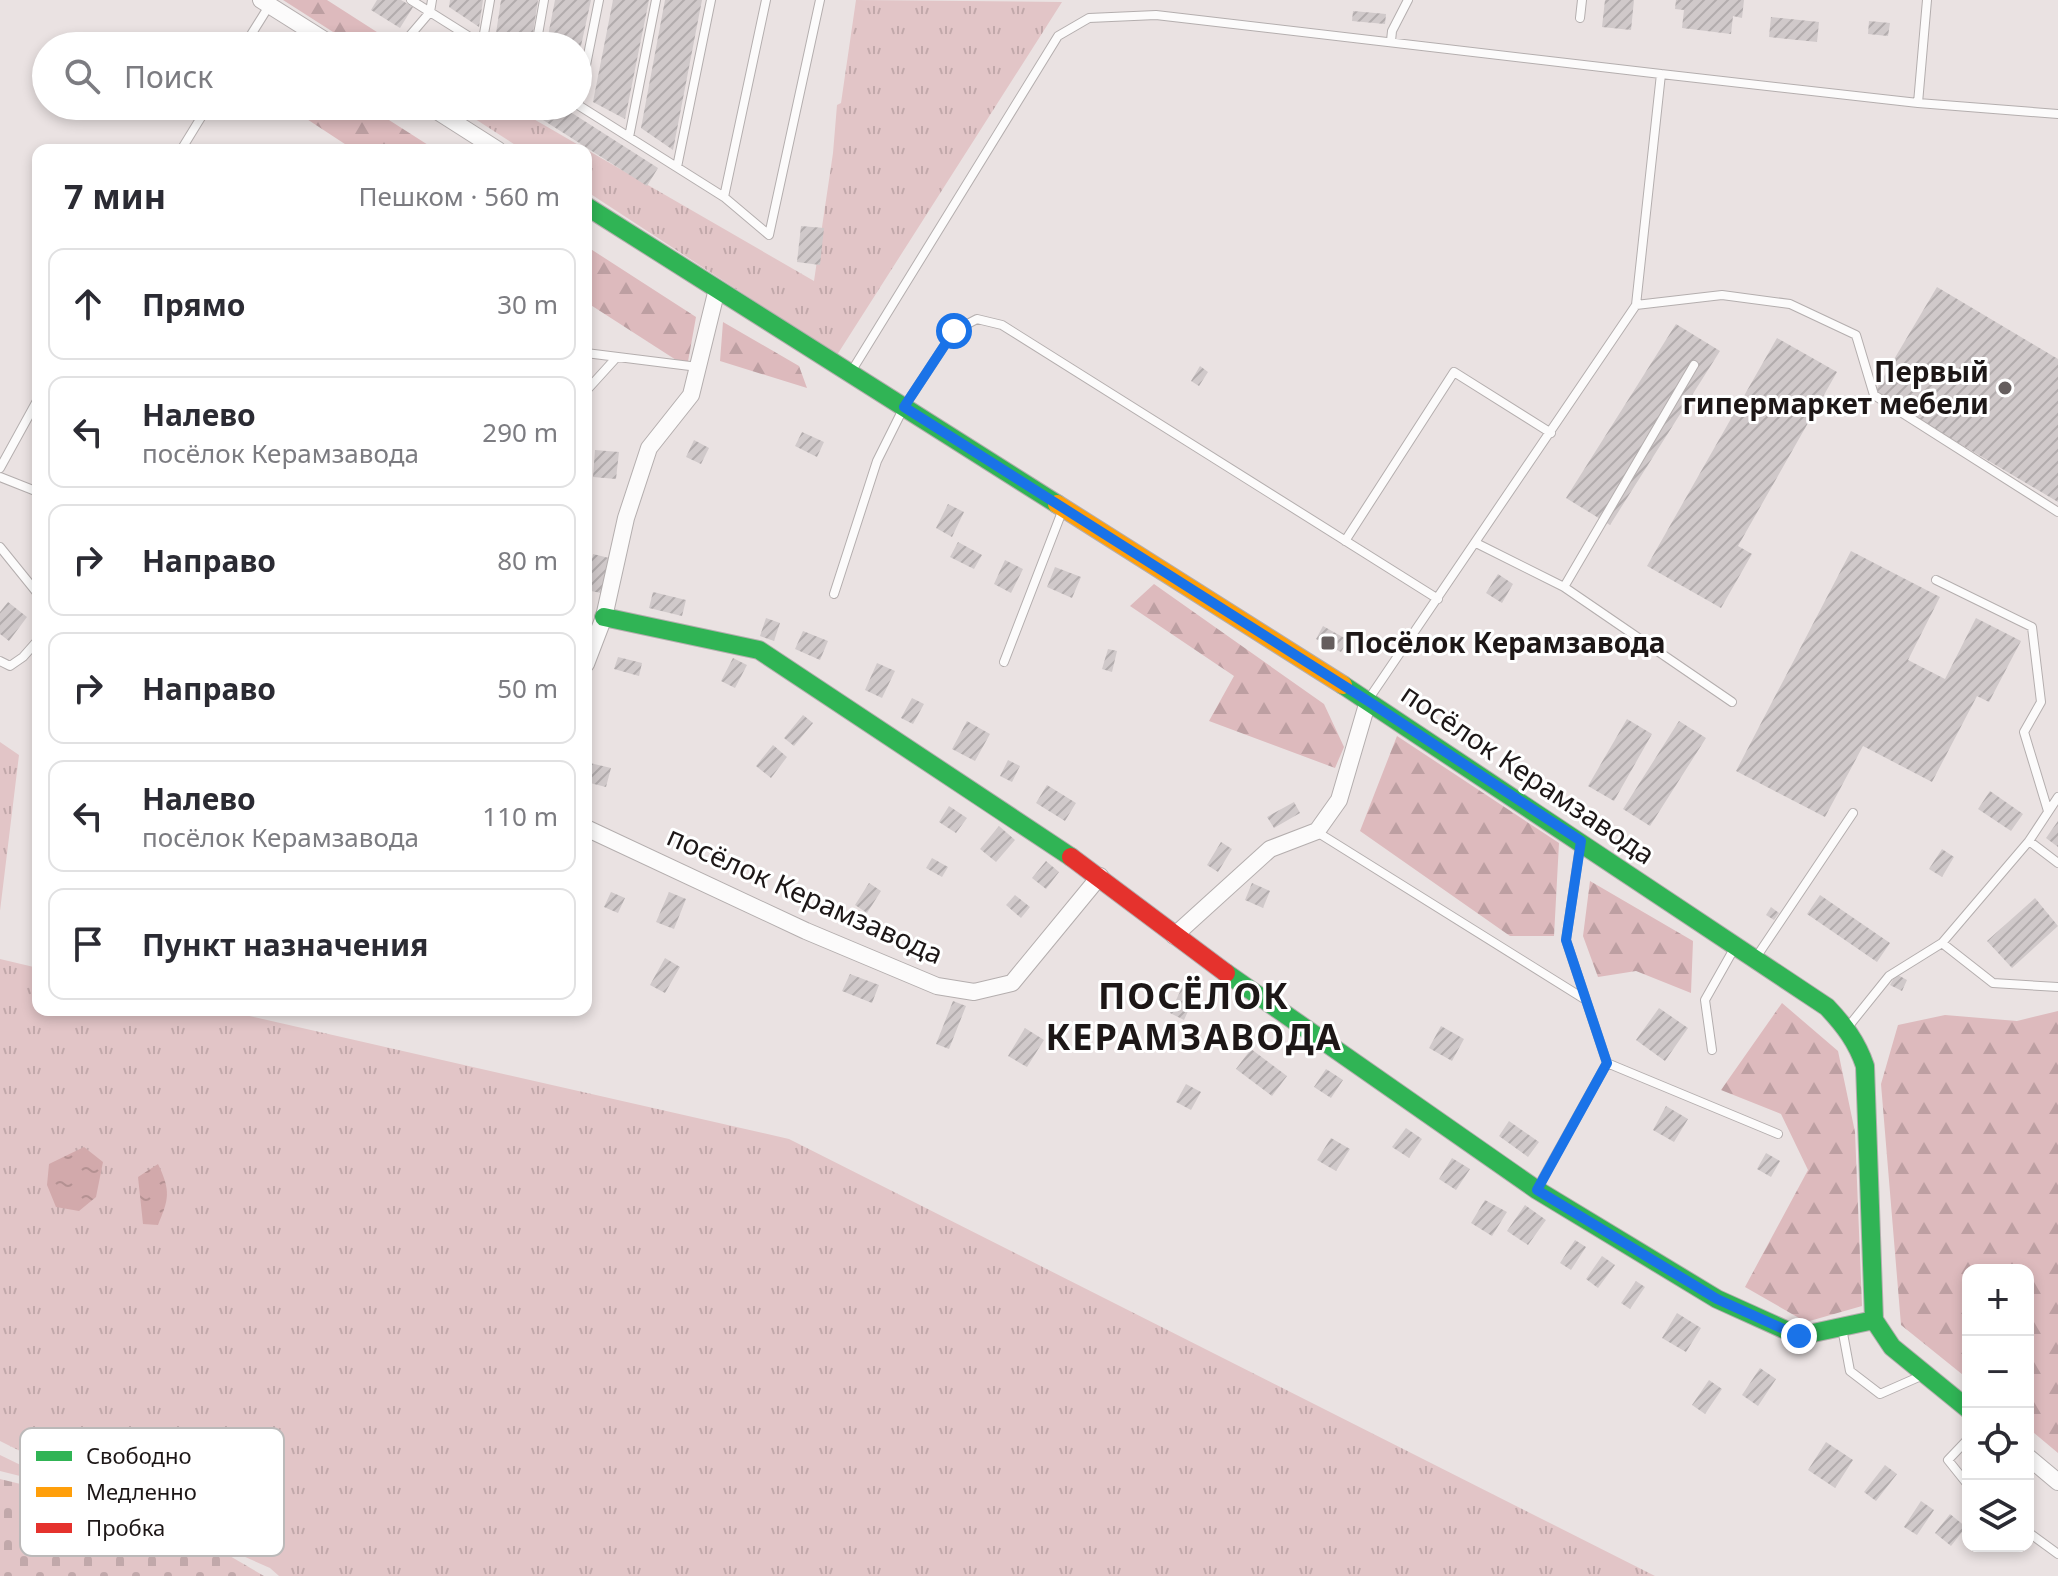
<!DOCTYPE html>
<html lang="ru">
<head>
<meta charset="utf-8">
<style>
  body { margin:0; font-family:"Noto Sans",sans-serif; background:#f7f7f7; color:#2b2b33 }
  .controls { position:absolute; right:24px; bottom:24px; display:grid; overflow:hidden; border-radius:16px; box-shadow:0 4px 12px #0003 }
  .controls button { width:72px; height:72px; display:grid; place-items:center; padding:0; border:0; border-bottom:2px solid #e1e1e2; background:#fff; color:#2b2b33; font:40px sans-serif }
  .stop { position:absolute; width:24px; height:24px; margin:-18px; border:6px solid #1a73e8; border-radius:50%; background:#fff }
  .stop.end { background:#1a73e8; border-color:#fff; box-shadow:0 2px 8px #0008 }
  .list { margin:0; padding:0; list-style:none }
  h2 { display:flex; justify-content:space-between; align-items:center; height:104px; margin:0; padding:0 32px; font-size:34px }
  h2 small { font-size:26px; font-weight:400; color:#7c7c81 }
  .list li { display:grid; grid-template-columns:52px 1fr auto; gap:24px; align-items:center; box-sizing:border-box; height:112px; margin:0 16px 16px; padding:0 16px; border:2px solid #e1e1e2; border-radius:16px }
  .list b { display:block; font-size:30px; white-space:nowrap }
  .list p { margin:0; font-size:26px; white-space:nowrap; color:#7c7c81 }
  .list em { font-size:26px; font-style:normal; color:#7c7c81 }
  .icon { flex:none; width:44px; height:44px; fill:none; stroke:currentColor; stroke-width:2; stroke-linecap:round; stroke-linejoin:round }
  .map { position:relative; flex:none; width:2058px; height:1576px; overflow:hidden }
  .search { position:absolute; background:#fff; box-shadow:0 4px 12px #0003; left:32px; top:32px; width:560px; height:88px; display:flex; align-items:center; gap:20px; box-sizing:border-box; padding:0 28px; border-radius:44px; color:#7c7c81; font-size:30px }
  .panel { position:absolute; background:#fff; box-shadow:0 4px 12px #0003; left:32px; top:144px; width:560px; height:872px; border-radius:16px }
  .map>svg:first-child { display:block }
  .grass { fill:url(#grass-tufts) }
  .forest { fill:url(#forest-firs) }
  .cemetery { fill:url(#cemetery-stones) }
  .water { fill:url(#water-ripples) }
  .building { fill:url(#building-hatch) }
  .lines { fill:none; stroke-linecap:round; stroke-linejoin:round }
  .lane-casing { stroke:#b4aeae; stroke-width:10 }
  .street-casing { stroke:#b4aeae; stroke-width:18 }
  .fast-casing { stroke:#b4aeae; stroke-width:20 }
  .slow-casing { stroke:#b4aeae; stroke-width:20 }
  .jam-casing { stroke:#b4aeae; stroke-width:20 }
  .lane { stroke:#fcfbfb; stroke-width:8 }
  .street { stroke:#fcfbfb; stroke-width:16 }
  .fast { stroke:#30b455; stroke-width:18 }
  .slow { stroke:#ff9f0a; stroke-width:18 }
  .jam { stroke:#e5322d; stroke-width:18 }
  .route { stroke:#1a73e8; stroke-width:10 }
  .poi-dot { fill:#655e5e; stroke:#fff; stroke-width:3 }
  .labels { text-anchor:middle; stroke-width:6; stroke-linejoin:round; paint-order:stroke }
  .poi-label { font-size:28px; font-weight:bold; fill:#1d1717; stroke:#fff; text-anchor:end }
  .street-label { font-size:28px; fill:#1d1717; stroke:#fff }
  .district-label { font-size:36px; font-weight:bold; letter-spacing:2px; fill:#1d1717; stroke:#fff }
  .key { fill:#fff; stroke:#bbb9b9; stroke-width:2 }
  .key-label { font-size:22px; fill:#1d1717 }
</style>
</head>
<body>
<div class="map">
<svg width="2058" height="1576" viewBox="0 0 2058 1576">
  <defs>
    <pattern id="grass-tufts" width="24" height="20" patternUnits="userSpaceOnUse" patternTransform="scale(2)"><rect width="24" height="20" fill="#e2c5c7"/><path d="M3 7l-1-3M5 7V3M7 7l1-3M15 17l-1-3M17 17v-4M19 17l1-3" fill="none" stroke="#c1a8aa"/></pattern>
    <pattern id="forest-firs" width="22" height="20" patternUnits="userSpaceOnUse" patternTransform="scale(2)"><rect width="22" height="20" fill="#ddbabd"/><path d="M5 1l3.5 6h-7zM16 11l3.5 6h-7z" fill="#bd9fa2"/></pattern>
    <pattern id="cemetery-stones" width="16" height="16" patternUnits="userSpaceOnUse" patternTransform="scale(2)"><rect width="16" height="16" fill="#e2c5c7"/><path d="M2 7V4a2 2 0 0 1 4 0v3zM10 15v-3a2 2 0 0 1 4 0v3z" fill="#c1a8aa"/></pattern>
    <pattern id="water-ripples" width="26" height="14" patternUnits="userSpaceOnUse" patternTransform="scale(2)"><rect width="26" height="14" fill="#d2a9ab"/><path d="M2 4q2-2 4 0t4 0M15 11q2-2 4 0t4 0" fill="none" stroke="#b49192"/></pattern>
    <pattern id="building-hatch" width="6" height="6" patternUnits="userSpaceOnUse" patternTransform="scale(2)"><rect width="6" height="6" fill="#d0c9ca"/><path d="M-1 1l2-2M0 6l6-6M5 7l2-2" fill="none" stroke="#b2acad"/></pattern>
  </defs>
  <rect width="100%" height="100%" fill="#eae2e2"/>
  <path class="grass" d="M856,0L1062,2L837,355L586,191V150H523L455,106H511L814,281L833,153L837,105L841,103Z
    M0,742L19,755L0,911Z
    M0,959L38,968V1010H223L789,1139L1655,1576H279L270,1568L124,1503L0,1441Z
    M0,1455L68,1488L0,1471Z"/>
  <path class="forest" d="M283,0H327L380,34L377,46H355Z
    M287,106H367L436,150H354Z
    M586,246L696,317L687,367L586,302Z
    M723,322L799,366L807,388L720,361Z
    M1154,584L1324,704L1344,747L1335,768L1209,721L1234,676L1130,606Z
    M1397,736L1559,843L1554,936H1510L1360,831Z
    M1590,881L1693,941L1691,993L1636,971L1598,977L1583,936Z
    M1782,1003L1838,1051L1855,1132L1862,1306L1806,1322L1745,1287L1808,1170L1781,1114L1721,1090Z
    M2058,1011V1453L2028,1428V1270H1968V1379L1901,1325L1881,1084L1898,1025L1945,1015L2017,1021Z"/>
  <path class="cemetery" d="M0,1479L111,1506L211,1545L264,1576H0Z"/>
  <path class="water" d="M84,1147L103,1162L96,1197L79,1211L56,1207L47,1185L49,1164Z
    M158,1164C171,1191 169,1199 158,1225L143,1224L138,1177Z"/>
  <path class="building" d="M377,0H401L413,7L400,28L371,10Z
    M450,0H483L479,27L449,7Z
    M501,0H538L531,46H504L495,40Z
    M555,0H591L579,55L578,46H546Z
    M613,0H649L625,119L593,102Z
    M665,0H702L673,150L641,128Z
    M1605,0H1634L1631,30L1602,27Z
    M1676,0H1744L1742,18L1733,16L1731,34L1682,28L1684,10L1675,9Z
    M1353,11L1386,14L1385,24L1352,21Z
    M1771,17L1819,22L1817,42L1769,37Z
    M1869,21L1890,23L1888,36L1868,34Z
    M521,106H561L658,168L647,186Z
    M801,226L824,228L820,265L797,262Z
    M1937,287L2058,359V502L1874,393Z
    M1676,324L1720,351L1610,525L1566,498Z
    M1777,338L1837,372L1738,546L1752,554L1721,608L1647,566Z
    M1200,366L1208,372L1199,386L1191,381Z
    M802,432L824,442L817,457L795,446Z
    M694,440L709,448L701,464L686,457Z
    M595,450L619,452L616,479L593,477Z
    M948,504L964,512L952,537L936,528Z
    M958,542L982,555L974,569L950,557Z
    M1851,551L1940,597L1908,660L1945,679L1976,618L2021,641L1989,702L1977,696L1932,782L1863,746L1825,817L1736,771Z
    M593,554L609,558L601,593L586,590Z
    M1005,560L1023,569L1011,593L994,584Z
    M1055,567L1081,577L1072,598L1047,587Z
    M1498,574L1513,584L1502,603L1486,593Z
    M653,592L686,600L682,616L649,608Z
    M8,602L27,617L9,641L0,634V612Z
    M766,618L780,623L774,641L760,636Z
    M1323,626L1348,640L1341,652L1316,639Z
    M803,631L828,641L820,660L795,649Z
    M1108,649L1117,651L1112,672L1102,669Z
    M618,657L642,663L639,676L614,669Z
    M733,658L747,665L735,688L721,681Z
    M877,663L895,671L882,698L865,690Z
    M912,698L924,704L913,724L901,718Z
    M803,715L813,723L794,746L784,738Z
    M1627,719L1652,734L1614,801L1588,786Z
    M967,721L990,734L975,761L952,749Z
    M1679,721L1706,738L1650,826L1623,809Z
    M773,745L787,757L771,778L756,766Z
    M1008,760L1020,766L1012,782L1000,776Z
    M590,763L611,768L606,787L586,782Z
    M1047,785L1076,803L1065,821L1036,803Z
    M1990,791L2023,814L2011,831L1978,809Z
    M1294,802L1300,813L1274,828L1267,817Z
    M949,806L967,818L956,833L939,822Z
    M2058,821V847L2046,838Z
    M999,826L1015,840L996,862L980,849Z
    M1221,842L1232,849L1218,872L1207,865Z
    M1942,849L1954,857L1942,877L1929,869Z
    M932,858L948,867L942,877L926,868Z
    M1046,861L1059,872L1046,889L1032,878Z
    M869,883L881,891L867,913L855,905Z
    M1252,883L1270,891L1263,908L1245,900Z
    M611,892L625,898L618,913L604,907Z
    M669,892L686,899L674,929L656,922Z
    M1015,895L1030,907L1021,918L1006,905Z
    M1820,895L1890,943L1877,962L1807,914Z
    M2035,898L2058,926L2012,968L1987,941Z
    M1771,907L1779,913L1774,920L1766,915Z
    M665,958L680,967L665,993L650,985Z
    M850,974L879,985L872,1003L842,991Z
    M1896,974L1907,980L1902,991L1890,985Z
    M1184,983L1198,989L1184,1020L1170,1013Z
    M953,1001L966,1006L949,1049L936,1044Z
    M1659,1008L1688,1028L1665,1061L1636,1040Z
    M1441,1026L1464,1039L1452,1061L1429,1048Z
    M1025,1028L1044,1040L1027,1067L1008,1056Z
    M1251,1049L1287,1076L1272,1096L1236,1069Z
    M1326,1069L1343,1080L1331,1098L1314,1087Z
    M1186,1084L1201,1092L1191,1110L1176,1102Z
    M1666,1106L1688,1119L1674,1142L1653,1130Z
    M1509,1121L1539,1142L1528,1157L1499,1136Z
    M1406,1128L1422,1139L1409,1158L1392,1147Z
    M1331,1138L1350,1149L1336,1171L1317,1160Z
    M1766,1153L1780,1161L1771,1177L1757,1169Z
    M1452,1158L1470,1169L1456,1190L1439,1179Z
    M1485,1200L1507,1212L1492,1236L1471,1223Z
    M1525,1205L1546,1220L1528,1245L1507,1231Z
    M1575,1240L1586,1247L1571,1270L1560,1263Z
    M1602,1256L1615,1265L1598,1288L1586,1279Z
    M1636,1281L1645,1287L1630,1309L1621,1303Z
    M1677,1313L1701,1328L1686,1352L1662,1338Z
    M1760,1368L1776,1379L1758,1406L1742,1395Z
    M1709,1380L1722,1389L1705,1414L1692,1405Z
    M1826,1442L1853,1460L1835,1488L1808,1470Z
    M1885,1465L1897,1474L1876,1501L1864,1492Z
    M1921,1501L1934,1510L1917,1535L1904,1527Z
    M1950,1514L1966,1527L1951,1546L1935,1533Z"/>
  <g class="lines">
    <defs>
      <path id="lane" d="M411,0L484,46
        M1580,18L1582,0
        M1391,41L1392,31L1408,0
        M482,45L490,0
        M244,46L269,6
        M401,46L430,12L432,0
        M536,46L544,0
        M1918,103L2058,114
        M578,105L724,197L766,0
        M578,105L599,0
        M629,137L656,0
        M181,150L208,106
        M677,167L711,0
        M724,197L769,235L820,0
        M1636,305L1722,295L1790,304L1856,335L1874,395L2058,512
        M586,353L698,367
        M851,372L1058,36L1089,18L1156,15L1661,74
        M586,391L616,358
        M0,468L38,399
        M0,477L38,492
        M1345,541L1454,372L1551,433
        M1476,543L1564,587L1732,702
        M0,547L38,594
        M1936,580L2032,627L2041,702L2024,732L2048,811
        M1564,587L1694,365
        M834,594L877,461L904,407L954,331L977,319L1002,325L1438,599
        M0,661L10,666L23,657L38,640
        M1004,662L1063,509
        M1368,700L1636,305L1661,74L1918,103L1927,0
        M1317,832L1586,1000
        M2029,841L2058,863
        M1942,943L1993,983L2058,987
        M1755,959L1853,813
        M1848,1027L1889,976L1942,943L2029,841L2058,797
        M1712,1050L1705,1000L1735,947
        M1607,1063L1778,1134
        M1538,1187L1607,1063L1566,940L1580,846
        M1842,1328L1850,1371L1880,1394L1921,1376
        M1968,1439L1948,1460L1968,1485
        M2028,1532L2058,1554"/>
      <path id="street" d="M261,0L334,46
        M429,106L498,150
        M586,664L604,617L626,518L649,448L691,395L717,289
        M586,828L806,931L937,986L974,992L1012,983L1100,876
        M1174,936L1270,849L1317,831L1339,800L1368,701
        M2028,1457L2058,1482"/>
      <path id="fast" d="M586,206L1057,504
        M604,617L759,650L1071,857
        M1343,685L1827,1007C1844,1025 1857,1042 1865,1066L1874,1320L1892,1347L1968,1409
        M1226,973L1537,1190L1717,1299L1799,1336L1874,1320"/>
      <path id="slow" d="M1057,504L1343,685"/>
      <path id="jam" d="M1071,857L1226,973"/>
    </defs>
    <use href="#lane" class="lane-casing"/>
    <use href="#street" class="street-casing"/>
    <use href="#fast" class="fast-casing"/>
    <use href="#slow" class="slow-casing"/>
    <use href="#jam" class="jam-casing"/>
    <use href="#lane" class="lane"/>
    <use href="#street" class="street"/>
    <use href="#fast" class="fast"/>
    <use href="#slow" class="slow"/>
    <use href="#jam" class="jam"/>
  </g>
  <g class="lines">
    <path class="route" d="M954,331L904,407L1368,701L1581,841L1566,940L1607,1063L1537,1190L1717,1299L1799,1336"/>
  </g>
  <g class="poi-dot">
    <circle cx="2005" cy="388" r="8"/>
    <rect x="1320" y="635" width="16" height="16" rx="4"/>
  </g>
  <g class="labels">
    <g class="poi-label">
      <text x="1989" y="382">Первый<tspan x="1989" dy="32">гипермаркет мебели</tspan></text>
      <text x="1344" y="653" text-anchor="start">Посёлок Керамзавода</text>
    </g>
    <g class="street-label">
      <text transform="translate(1528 774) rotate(34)" y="10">посёлок Керамзавода</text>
      <text transform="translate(805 895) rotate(24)" y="10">посёлок Керамзавода</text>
    </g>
    <g class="district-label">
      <text x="1194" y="1009">ПОСЁЛОК<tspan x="1194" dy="41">КЕРАМЗАВОДА</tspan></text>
    </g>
  </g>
  <rect x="20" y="1428" width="264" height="128" rx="12" class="key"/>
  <rect x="36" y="1451" width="36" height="10" fill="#30b455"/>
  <rect x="36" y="1487" width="36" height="10" fill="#ff9f0a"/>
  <rect x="36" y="1523" width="36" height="10" fill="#e5322d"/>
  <g class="key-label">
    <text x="86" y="1464">Свободно</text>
    <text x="86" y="1500">Медленно</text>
    <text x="86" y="1536">Пробка</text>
  </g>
</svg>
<div class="controls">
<button>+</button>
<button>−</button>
<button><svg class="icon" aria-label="locate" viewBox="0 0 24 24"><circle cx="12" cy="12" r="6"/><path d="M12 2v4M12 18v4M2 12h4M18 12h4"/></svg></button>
<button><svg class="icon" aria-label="layers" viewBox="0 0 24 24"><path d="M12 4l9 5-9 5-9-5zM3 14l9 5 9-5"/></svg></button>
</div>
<div class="stop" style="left:954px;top:331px"></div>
<div class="stop end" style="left:1799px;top:1336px"></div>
<div class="search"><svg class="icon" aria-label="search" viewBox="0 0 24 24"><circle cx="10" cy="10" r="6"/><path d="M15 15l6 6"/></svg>Поиск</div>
<section class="panel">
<h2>7 мин<small>Пешком · 560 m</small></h2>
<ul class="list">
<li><svg class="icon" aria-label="ahead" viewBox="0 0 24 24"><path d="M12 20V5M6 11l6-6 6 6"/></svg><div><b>Прямо</b></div><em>30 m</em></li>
<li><svg class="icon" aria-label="left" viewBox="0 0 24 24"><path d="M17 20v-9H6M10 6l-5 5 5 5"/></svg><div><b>Налево</b><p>посёлок Керамзавода</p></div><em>290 m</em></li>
<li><svg class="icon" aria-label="right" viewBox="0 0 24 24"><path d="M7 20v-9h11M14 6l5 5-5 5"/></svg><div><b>Направо</b></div><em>80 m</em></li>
<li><svg class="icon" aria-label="right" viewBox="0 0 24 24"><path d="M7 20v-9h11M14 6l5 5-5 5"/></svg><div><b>Направо</b></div><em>50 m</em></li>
<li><svg class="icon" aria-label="left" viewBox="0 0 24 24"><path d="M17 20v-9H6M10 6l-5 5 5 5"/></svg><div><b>Налево</b><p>посёлок Керамзавода</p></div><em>110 m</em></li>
<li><svg class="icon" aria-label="arrive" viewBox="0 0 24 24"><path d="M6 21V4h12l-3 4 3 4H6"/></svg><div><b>Пункт назначения</b></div></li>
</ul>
</section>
</div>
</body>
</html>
